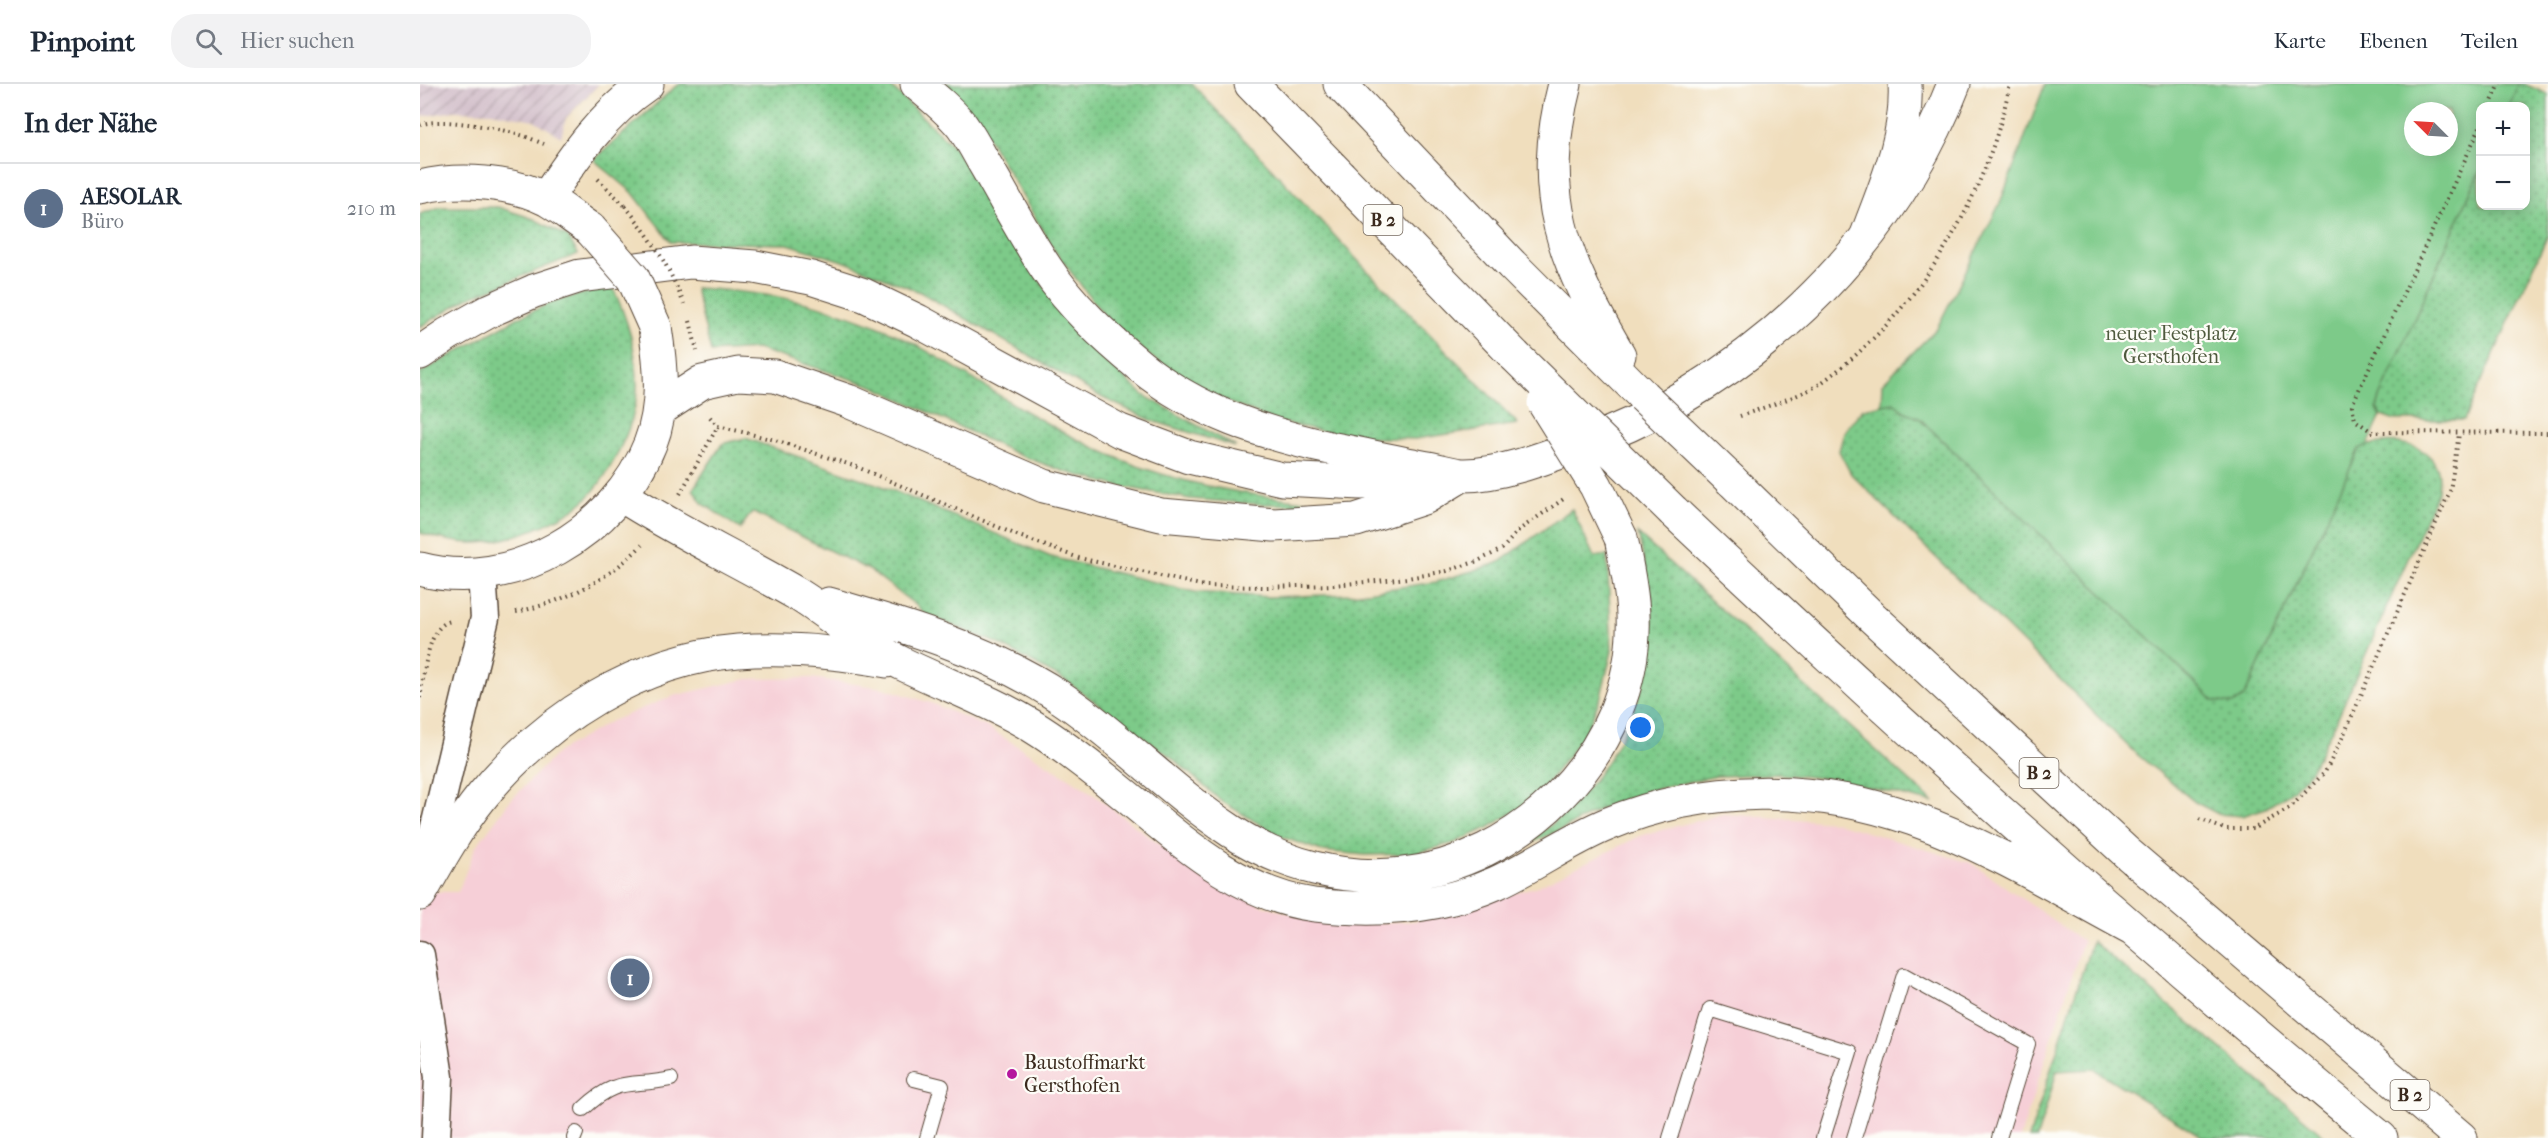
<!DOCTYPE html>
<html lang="de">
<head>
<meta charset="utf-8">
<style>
  body { margin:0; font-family:"IM FELL French Canon",serif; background:#f2f2f3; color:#1f2937 }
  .controls { position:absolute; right:18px; top:18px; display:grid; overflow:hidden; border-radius:12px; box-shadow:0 3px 15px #0003 }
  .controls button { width:54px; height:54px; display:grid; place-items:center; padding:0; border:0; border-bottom:2px solid #e0e1e3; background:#fff; color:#1f2937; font:30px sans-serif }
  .compass { position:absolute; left:1984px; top:18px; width:54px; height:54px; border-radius:50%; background:#fff; box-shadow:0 3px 15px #0003; rotate:294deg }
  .you { position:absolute; left:1221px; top:644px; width:21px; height:21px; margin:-15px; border:4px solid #fff; border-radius:50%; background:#1a73e8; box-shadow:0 0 0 9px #1a73e833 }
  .badge { display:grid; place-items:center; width:39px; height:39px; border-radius:50%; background:#b5179e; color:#fff; font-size:20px; font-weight:700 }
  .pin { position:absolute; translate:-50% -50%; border:3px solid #fff; box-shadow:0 2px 6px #0006 }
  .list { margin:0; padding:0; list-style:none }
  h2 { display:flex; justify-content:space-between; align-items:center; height:78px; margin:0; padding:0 24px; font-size:26px }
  h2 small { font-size:20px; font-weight:400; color:#747a83 }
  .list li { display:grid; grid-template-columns:39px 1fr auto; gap:18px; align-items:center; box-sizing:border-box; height:90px; padding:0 24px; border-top:2px solid #e0e1e3 }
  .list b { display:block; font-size:22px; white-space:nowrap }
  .list p { margin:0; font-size:20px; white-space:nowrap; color:#747a83 }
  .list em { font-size:20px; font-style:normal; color:#747a83 }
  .icon { flex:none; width:33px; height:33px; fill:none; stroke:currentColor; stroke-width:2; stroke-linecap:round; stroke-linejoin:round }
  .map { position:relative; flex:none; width:2128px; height:1054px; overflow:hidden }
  header { display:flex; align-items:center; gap:36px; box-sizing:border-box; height:84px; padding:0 30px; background:#fff; border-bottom:2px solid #e0e1e3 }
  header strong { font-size:28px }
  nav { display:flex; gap:33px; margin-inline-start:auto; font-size:21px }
  .search { width:420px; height:54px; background:#f2f2f3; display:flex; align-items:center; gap:15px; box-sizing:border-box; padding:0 21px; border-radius:24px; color:#747a83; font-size:22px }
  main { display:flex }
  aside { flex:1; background:#fff }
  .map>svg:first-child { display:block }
  .built { fill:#f6cfd7 }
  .industrial { fill:url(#industrial-furrows) }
  .grass { fill:url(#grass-dots); stroke:#5c7a54; stroke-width:1.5 }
  .green { fill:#7dca89; stroke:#5c7a54; stroke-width:1.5; fill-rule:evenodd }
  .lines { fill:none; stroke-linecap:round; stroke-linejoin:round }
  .service-casing { stroke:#564536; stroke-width:16 }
  .minor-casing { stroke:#564536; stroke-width:31 }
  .tertiary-casing { stroke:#564536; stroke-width:35 }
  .secondary-casing { stroke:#564536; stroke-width:35 }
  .trunk-casing { stroke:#564536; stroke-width:35 }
  .path { stroke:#564536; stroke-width:4; stroke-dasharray:1.5 4.5; stroke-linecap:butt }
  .service { stroke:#fff; stroke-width:14 }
  .minor { stroke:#fff; stroke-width:28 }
  .tertiary { stroke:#fff; stroke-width:33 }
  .secondary { stroke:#fff; stroke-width:33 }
  .trunk { stroke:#fff; stroke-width:33 }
  .secondary-bridge-casing { stroke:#564536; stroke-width:35; stroke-linecap:butt }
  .trunk-bridge-casing { stroke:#564536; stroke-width:35; stroke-linecap:butt }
  .path-bridge { stroke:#564536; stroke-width:4; stroke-dasharray:1.5 4.5; stroke-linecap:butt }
  .secondary-bridge { stroke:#fff; stroke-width:33 }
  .trunk-bridge { stroke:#fff; stroke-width:33 }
  .poi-dot { fill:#b5179e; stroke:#fdfcf7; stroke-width:2 }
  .labels { text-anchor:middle; stroke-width:4.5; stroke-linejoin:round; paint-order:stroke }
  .shield { fill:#fdfcf7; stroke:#75695f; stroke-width:1.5 }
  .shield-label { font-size:18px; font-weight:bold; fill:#3b2a1e }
  .park-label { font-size:20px; fill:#4f5a3e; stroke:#fdfcf7 }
  .poi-label { font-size:20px; fill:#3b2a1e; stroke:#fdfcf7; text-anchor:start }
</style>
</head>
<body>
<header>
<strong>Pinpoint</strong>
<div class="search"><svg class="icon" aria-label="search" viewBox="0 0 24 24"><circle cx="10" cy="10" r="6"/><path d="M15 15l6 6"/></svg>Hier suchen</div>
<nav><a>Karte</a><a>Ebenen</a><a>Teilen</a></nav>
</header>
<main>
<aside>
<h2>In der Nähe<small></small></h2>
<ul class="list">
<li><span class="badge" style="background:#5c6f8a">1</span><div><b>AESOLAR</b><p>Büro</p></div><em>210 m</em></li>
</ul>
</aside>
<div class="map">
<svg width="2128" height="1054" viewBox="0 0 2128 1054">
  <defs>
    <pattern id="industrial-furrows" width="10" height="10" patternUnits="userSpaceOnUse" patternTransform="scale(1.5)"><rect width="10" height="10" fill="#d1bdc9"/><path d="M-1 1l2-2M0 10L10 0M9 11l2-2" fill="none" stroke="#ab9aa3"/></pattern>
    <pattern id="grass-dots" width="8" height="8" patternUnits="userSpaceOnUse" patternTransform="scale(1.5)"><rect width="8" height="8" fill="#7dca89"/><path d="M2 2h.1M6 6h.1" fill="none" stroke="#68a46f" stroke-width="1.8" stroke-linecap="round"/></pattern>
  </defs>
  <rect width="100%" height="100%" fill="#fdfcf7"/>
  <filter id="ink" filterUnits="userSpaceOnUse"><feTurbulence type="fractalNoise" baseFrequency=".0167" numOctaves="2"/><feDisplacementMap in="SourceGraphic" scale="12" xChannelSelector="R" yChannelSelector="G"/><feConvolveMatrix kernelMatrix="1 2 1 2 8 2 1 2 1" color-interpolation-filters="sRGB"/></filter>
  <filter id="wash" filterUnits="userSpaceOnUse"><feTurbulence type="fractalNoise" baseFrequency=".008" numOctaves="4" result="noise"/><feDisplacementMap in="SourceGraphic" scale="24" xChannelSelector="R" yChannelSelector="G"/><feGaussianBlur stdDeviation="1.35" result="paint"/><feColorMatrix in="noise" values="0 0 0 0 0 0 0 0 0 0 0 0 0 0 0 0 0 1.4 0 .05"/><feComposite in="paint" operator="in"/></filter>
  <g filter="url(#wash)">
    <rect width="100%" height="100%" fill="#f0debd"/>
    <path class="built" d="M391,594L463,604L511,619L567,643L665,704L748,767L841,821L913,841L995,837L1118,802L1220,752L1303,730L1413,738L1551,779L1663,857L1600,1054H0V808H38L55,764L89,718L138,668L191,637L253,612L327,595Z"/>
    <path class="industrial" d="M0,0H179L146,34L141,53L114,36L71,28L34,27L0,33Z"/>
    <path class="grass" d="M261,0H464L471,3L536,65L582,144L666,260L725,312L816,363L733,337L683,314L500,208L426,178L368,160L251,158L212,108L174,76L255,3Z
      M519,0H649L651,2L653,0H772L943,182L1098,340L995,355L931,353L855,337L793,312L731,273L686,234L635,167L564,47Z
      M2099,0H2104L2128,10V151L2044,336H1972L1961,332L1957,325L1960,313L2060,86V122H2106V22H2089Z
      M20,123H78L114,135L148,153L158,170L48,214L0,243V130Z
      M192,202C207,233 217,264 217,299C218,320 211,341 202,360C193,380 180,402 164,417C140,438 91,457 58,459C38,460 19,455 0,449V289L99,233L136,217Z
      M275,204C340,208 390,215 452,240C501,259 545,291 590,318C630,342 672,365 715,381C788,408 866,416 942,422L838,420L771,415L698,402L646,388L599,371L453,302L337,265L291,268Z
      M1474,319L1484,327L1499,334L1794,617L1824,613L1939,365C1963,353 2009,356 2018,387C2020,393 2018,401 2018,407L1915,640L1890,688L1871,708L1846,724L1822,732L1798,730L1775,718L1713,667L1431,390L1419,367L1424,348L1443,325Z
      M325,354L462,402L631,473L775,508L849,513L932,510L1016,498L1078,479L1152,425L1174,473L1187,471L1192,567L1181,612L1166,648L1122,706L1099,725L1068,744L1034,759L992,770L945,771L902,767L859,752L801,717L751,673L646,597L577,559L504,530L498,523L451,487L332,428L320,445L282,419L273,405L302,360Z
      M1218,450L1514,719L1413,695L1358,690L1297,692L1236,705L1188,721L1145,744L1099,764C1111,755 1125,747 1136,737C1190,689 1225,622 1232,550C1235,517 1225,482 1218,450Z
      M1672,857L1907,1054H1784L1674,985L1637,987L1617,1054H1609Z"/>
    <path class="green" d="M1625,0H2099L2089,22H2060V86L1960,313L1957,325L1961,332L1948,361L1939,365L1824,613L1813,620L1794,617L1499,334L1484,327L1474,319L1462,321L1463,299L1517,244L1580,119ZM1993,27H2029V63H1993Z"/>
  </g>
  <g filter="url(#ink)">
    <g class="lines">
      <defs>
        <path id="service" d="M494,995L522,1002L507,1054
          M163,1025C199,991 209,1004 251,995
          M154,1054L156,1049
          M1250,1054L1290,925L1430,968L1403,1054
          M1434,1054L1484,891L1608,960L1579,1054"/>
        <path id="minor" d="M3,793L65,534L62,491
          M0,871L19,993L16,1054"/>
        <path id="tertiary" d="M0,269L28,250L71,226L114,207L160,192L271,178L335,183L391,194L444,211L498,237L700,347L769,373L862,395L941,399L1025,392"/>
        <path id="secondary" d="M497,0C513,13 529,26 542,42C550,53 557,66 563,77C584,112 603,150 626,184C651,222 685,253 720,282C778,329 843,349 914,365C945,371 976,378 1008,384C1019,386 1031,390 1041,391C1076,392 1122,375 1154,363C1324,304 1469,168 1534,0
          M0,103C39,94 92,97 128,116C143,125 156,136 170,145
          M126,115C154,72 184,29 227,0
          M239,326L282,298L318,290L355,292L428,317L624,402L741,431L854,441L936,436L1006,413L1042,391
          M0,485C92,510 196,447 230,360C245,322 241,282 235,243"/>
        <path id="trunk" d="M831,0L1095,272
          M920,0L1092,181L1223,312
          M1145,0C1116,112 1143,175 1199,271
          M1447,151C1465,102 1488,53 1485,0
          M1311,396L1452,533L1707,769L2041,1054
          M201,411C258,448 319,476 377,510C413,532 445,562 483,580C526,601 571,617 612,642C643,661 672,684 700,707C757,753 818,811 894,821C955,828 1020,824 1076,799C1115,781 1149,756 1188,740C1285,700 1395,700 1493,735C1570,762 1641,806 1712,844
          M1253,427C1482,643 1717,854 1961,1054
          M409,520C489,543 570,567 640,613C700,653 750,707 811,747C919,818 1049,803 1140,711C1187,664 1216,598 1213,531C1212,505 1206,479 1201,454
          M0,810C19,776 38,742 63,711C125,635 219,575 318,567C369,563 417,568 467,577"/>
      </defs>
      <use href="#service" class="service-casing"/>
      <use href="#minor" class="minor-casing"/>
      <use href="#tertiary" class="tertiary-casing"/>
      <use href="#secondary" class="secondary-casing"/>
      <use href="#trunk" class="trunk-casing"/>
      <path class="path" d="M2070,22L2080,0
        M0,41C18,33 73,43 93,49C103,51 114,56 124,60
        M2060,43L1932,321L1935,336L1952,348L2128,349
        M178,95L205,122
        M270,237L277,267
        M1320,332C1342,324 1384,311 1401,299C1498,229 1566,117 1590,0
        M290,333L298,342L355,356L437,383L599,452L659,474L785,502L846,503L914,501L988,494L1027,487L1058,477L1082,465L1099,446L1145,414
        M260,410L298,342
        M96,528C144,518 187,497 222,461
        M0,614C4,593 7,539 32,537
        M1779,735L1804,745H1833L1870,724L1905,688L1922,655L2030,407L2039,350"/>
      <use href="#service" class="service"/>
      <use href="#minor" class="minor"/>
      <use href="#tertiary" class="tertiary"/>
      <use href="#secondary" class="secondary"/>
      <use href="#trunk" class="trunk"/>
      <defs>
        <path id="secondary-bridge" d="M170,145L213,194L235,243"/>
        <path id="trunk-bridge" d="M1095,272L1253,427
          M1223,312L1311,396
          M1124,319L1176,402L1201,454"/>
      </defs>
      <use href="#secondary-bridge" class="secondary-bridge-casing"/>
      <use href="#trunk-bridge" class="trunk-bridge-casing"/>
      <path class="path-bridge" d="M205,122C232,154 248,181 264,220"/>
      <use href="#secondary-bridge" class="secondary-bridge"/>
      <use href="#trunk-bridge" class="trunk-bridge"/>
    </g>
  </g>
  <circle class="poi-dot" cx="592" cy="990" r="6"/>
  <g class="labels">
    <g class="shield">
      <rect x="943.5" y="121" width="39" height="30" rx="4.5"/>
      <rect x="1599.5" y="674" width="39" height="30" rx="4.5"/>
      <rect x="1970.5" y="996" width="39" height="30" rx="4.5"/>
    </g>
    <g class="shield-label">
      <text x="963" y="142">B 2</text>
      <text x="1619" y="695">B 2</text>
      <text x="1990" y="1017">B 2</text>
    </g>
    <g class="park-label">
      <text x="1751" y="256">neuer Festplatz<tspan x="1751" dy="23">Gersthofen</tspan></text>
    </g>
    <g class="poi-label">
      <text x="604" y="985">Baustoffmarkt<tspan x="604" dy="23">Gersthofen</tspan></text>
    </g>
  </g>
</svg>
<div class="controls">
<button>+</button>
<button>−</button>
</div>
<svg class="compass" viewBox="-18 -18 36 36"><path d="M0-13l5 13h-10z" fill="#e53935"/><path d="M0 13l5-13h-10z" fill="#747a83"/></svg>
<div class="you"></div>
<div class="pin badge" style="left:210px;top:894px;background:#5c6f8a">1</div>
</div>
</main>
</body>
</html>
